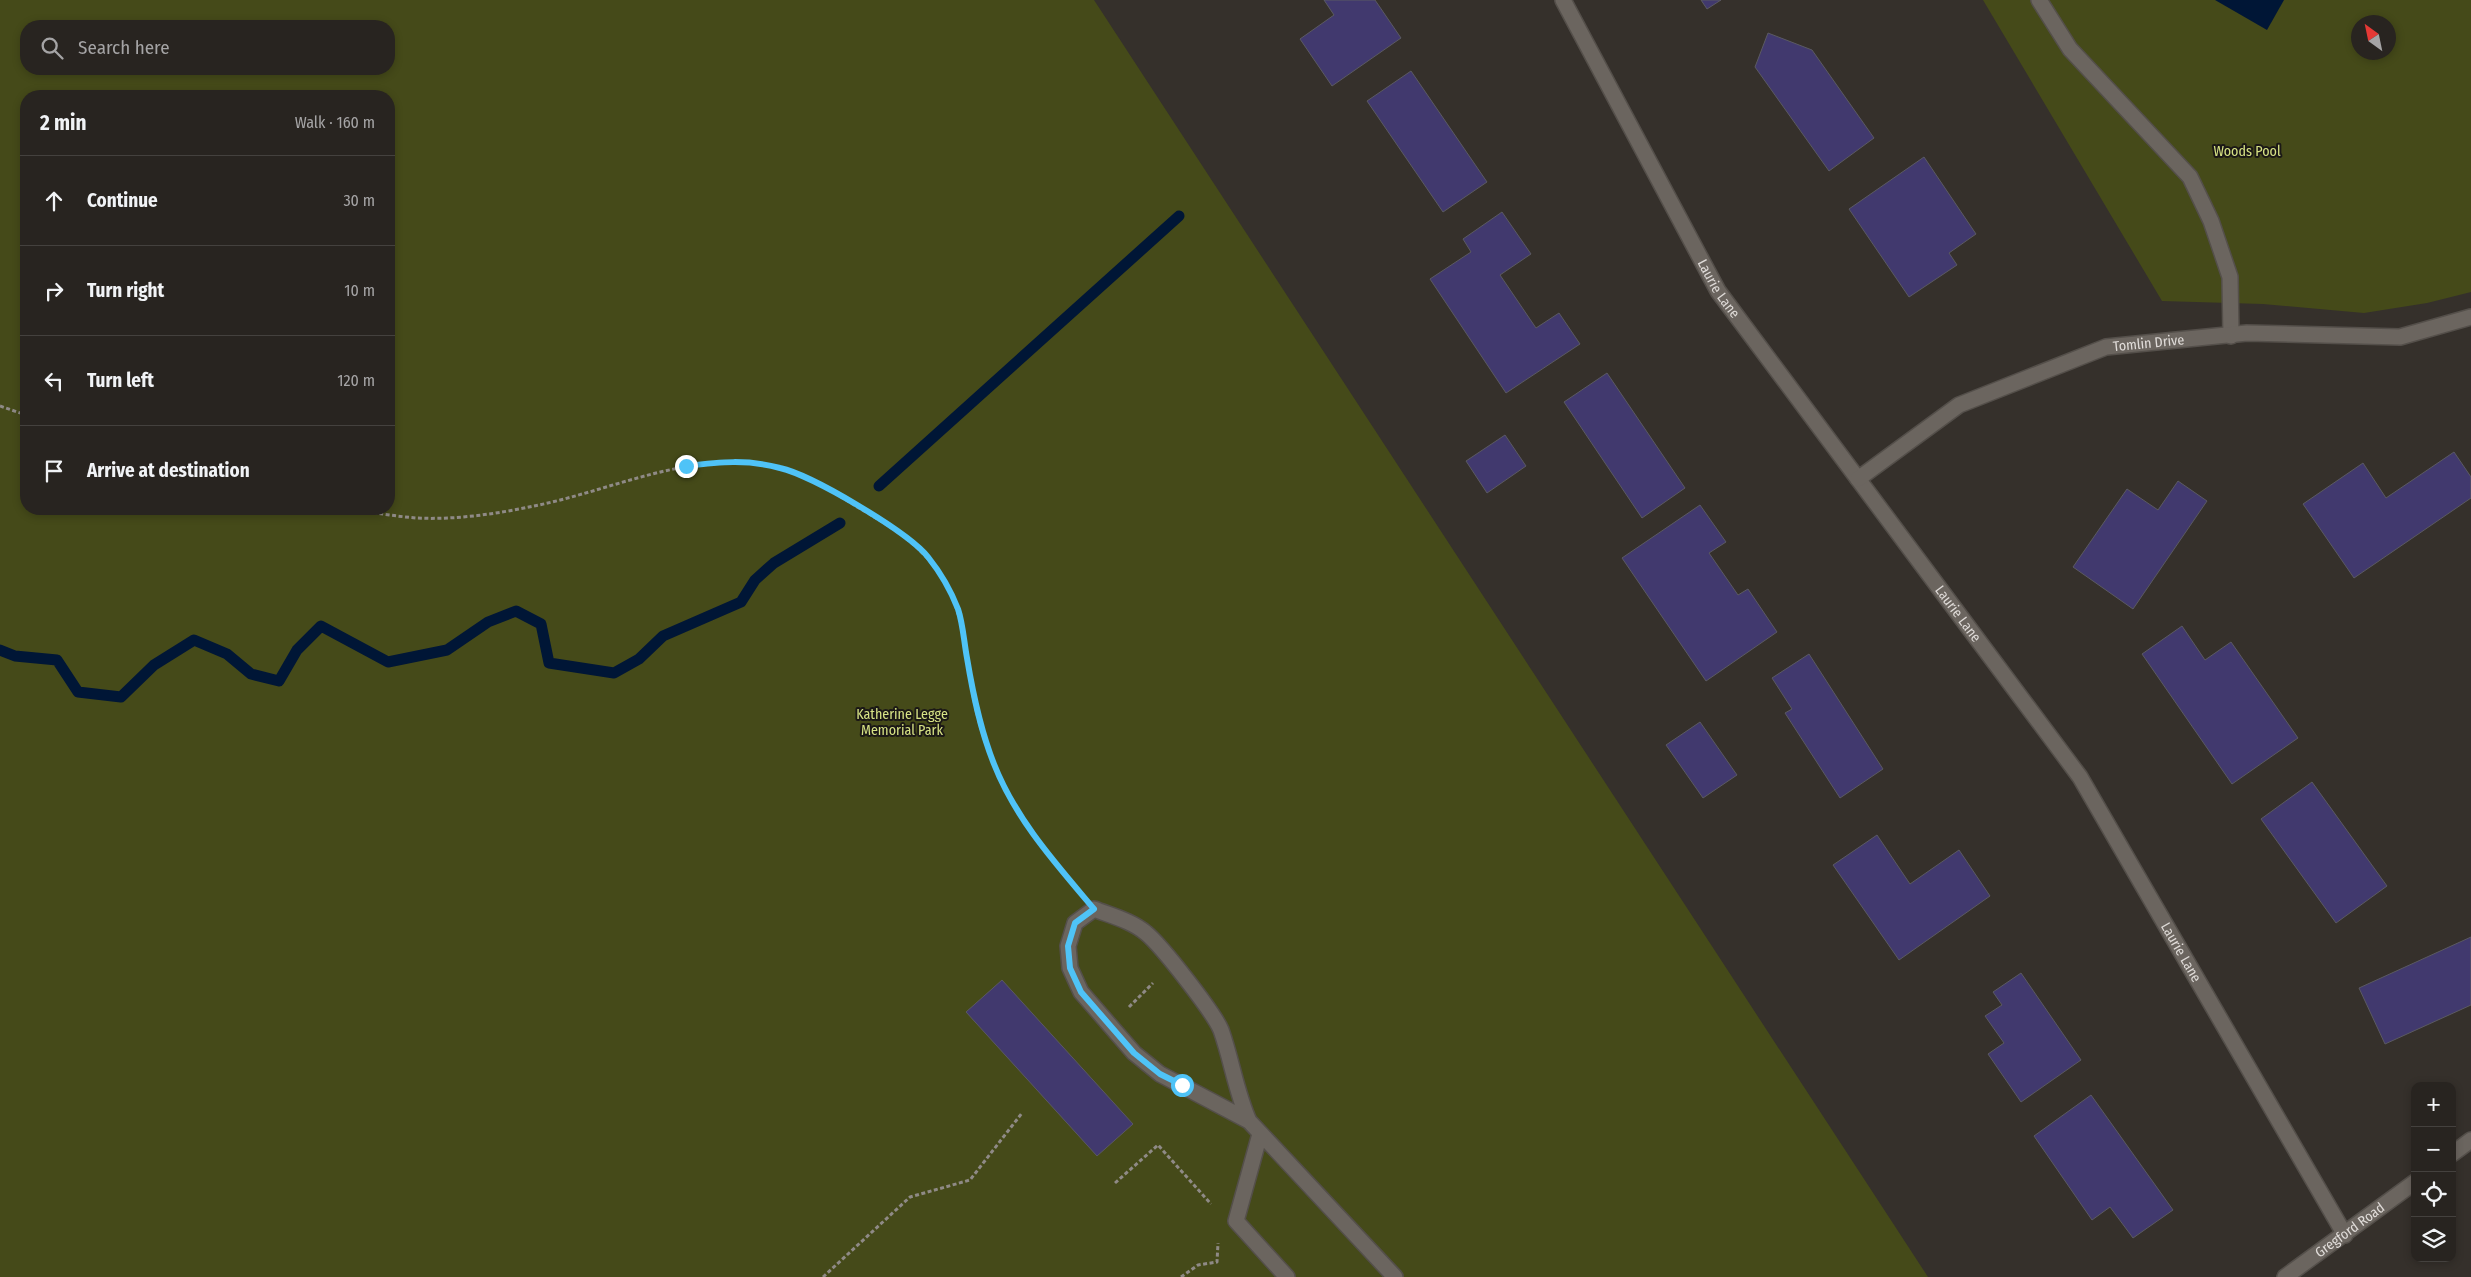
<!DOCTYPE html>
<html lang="en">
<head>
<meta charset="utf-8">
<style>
  body { margin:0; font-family:"Fira Sans Condensed",sans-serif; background:#302c29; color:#f1f3f6 }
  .controls { position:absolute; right:15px; bottom:15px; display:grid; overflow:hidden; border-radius:10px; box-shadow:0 2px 8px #0003 }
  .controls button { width:45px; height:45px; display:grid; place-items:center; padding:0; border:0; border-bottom:1px solid #44413e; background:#282420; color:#f1f3f6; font:25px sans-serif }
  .compass { position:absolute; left:2351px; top:15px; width:45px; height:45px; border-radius:50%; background:#282420; box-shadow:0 2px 8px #0003; rotate:327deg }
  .stop { position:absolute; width:15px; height:15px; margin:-11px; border:4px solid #4fc3f7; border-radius:50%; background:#fff }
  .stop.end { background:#4fc3f7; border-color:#fff; box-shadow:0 1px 5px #0008 }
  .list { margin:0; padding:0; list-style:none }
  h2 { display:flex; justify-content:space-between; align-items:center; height:65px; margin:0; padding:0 20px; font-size:21px }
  h2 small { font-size:16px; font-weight:400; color:#a5a4a5 }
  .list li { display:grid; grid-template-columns:32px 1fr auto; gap:15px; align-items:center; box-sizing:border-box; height:90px; padding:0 20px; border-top:1px solid #44413e }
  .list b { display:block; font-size:19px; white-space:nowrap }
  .list em { font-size:16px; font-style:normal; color:#a5a4a5 }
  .icon { flex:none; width:28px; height:28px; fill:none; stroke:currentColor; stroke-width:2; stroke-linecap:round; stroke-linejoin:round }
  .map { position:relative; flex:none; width:2471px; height:1277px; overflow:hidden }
  .search { position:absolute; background:#282420; box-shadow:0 2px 8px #0003; left:20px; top:20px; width:375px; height:55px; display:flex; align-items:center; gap:12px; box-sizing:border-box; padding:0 18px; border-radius:20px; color:#a5a4a5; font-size:19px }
  .panel { position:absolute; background:#282420; box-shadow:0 2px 8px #0003; left:20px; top:90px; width:375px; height:425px; border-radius:20px }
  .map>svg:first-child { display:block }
  .green { fill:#454a19; fill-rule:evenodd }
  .water { fill:#001636 }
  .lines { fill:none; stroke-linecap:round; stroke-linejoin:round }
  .stream { stroke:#001636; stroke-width:11 }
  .building { fill:#41396e; stroke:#5b5a62 }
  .service-casing { stroke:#544f4a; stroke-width:18 }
  .minor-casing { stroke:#544f4a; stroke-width:18 }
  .path { stroke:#8f8a86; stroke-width:3; stroke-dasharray:4 2.5; stroke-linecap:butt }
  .service { stroke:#6b655f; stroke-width:15 }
  .minor { stroke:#6b655f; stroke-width:15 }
  .route { stroke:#4fc3f7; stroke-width:6 }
  .labels { text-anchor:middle; stroke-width:4; stroke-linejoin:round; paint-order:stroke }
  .park-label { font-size:14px; fill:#d7e385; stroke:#1b1816 }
  .street-label { font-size:14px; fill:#e0dcd9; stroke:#1b1816 }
</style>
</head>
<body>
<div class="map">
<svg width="2471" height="1277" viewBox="0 0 2471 1277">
  <rect width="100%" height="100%" fill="#35302b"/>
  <path class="green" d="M0,0H1094L1928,1277H0ZM26,26H389V69H26ZM26,96H389V509H26Z
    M1983,0H2471V292L2427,303L2364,313L2263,304L2162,301ZM2358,22H2388V52H2358Z"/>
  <path class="water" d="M2215,0H2284L2267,30Z"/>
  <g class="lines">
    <path class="stream" d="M879,486L1179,216
      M0,650L15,656L57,660L78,692L121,697L154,665L194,640L227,654L251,674L279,681L297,650L321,626L388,662L447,650L488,622L516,611L541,624L549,663L614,673L639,659L663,636L741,602L755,580L774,563L840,523"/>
  </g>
  <path class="building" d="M1324,0H1375L1401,38L1332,86L1300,39L1334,15Z
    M1701,0H1721L1707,9Z
    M1768,33L1812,50L1874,138L1829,171L1755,67Z
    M1411,71L1487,182L1443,212L1367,101Z
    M1924,157L1976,234L1949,253L1957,265L1909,297L1849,209Z
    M1502,212L1531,254L1500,275L1536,328L1559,313L1580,344L1506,393L1430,279L1471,252L1463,239Z
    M1607,373L1685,488L1642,518L1564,402Z
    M1505,435L1526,466L1487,493L1466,461Z
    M2454,452L2471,477V498L2354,578L2303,504L2363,463L2386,498Z
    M2178,481L2207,501L2133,609L2073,567L2127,489L2158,510Z
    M1700,505L1726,542L1709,553L1738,595L1748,589L1777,632L1706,681L1622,558Z
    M2182,626L2205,660L2231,642L2298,738L2232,784L2142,654Z
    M1809,654L1883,769L1840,798L1785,713L1792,709L1772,678Z
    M1700,722L1737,775L1703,798L1666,745Z
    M2312,782L2387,886L2336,923L2261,819Z
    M1877,835L1910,884L1959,850L1990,896L1899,960L1833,865Z
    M2471,937V1005L2385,1044L2359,988Z
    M2021,973L2081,1060L2021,1102L1988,1054L2004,1043L1985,1016L2002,1005L1993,992Z
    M1002,980L1133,1124L1097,1156L966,1012Z
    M2091,1095L2173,1210L2133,1238L2110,1207L2092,1220L2034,1136Z"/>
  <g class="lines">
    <defs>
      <path id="service" d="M2039,0L2070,49L2190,177L2211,221L2230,277L2231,336
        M1249,1121C1236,1092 1232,1061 1221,1030C1214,1013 1162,946 1146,933C1132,921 1112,916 1094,909L1075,923L1068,946L1070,968L1081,992L1134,1053L1160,1074L1249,1121L1395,1277
        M1260,1134L1236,1221L1287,1277"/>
      <g id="minor">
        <path id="s1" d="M1563,0L1718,291L2080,777L2345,1235"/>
        <path id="s2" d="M1858,479L1959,405L2106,347L2247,333L2400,337L2471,317"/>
        <path d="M2452,1154L2471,1140"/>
        <path id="s3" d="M2285,1277L2415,1182"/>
      </g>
    </defs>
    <use href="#service" class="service-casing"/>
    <use href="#minor" class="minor-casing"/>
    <path class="path" d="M0,406L26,415
      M347,509C370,512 393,516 416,518C455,520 496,514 534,506C615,490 696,447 780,468C808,474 834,493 859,508C895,529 925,547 946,585C968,624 966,671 977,714C993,781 1033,836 1076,888
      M1129,1007L1153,983
      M1115,1183L1158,1145L1211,1204
      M823,1277L910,1197L970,1180L1022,1113
      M1181,1277L1198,1265L1217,1262L1218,1243"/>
    <use href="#service" class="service"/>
    <use href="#minor" class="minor"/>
  </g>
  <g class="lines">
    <path class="route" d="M686,466C720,462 747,459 780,468C812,475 908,532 928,557C940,572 951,591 958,609C963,624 964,642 967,658C973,694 980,729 994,764C1016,820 1056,864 1094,909L1075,923L1068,946L1070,968L1081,992L1134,1053L1160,1074L1182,1085"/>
  </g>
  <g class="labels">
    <g class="park-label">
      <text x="2247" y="156">Woods Pool</text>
      <text x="902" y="719">Katherine Legge<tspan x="902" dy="16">Memorial Park</tspan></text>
    </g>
    <g class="street-label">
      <text dy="5" stroke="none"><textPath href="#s1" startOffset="328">Laurie Lane</textPath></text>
      <text dy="5" stroke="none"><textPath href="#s2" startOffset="326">Tomlin Drive</textPath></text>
      <text dy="5" stroke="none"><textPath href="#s1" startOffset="732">Laurie Lane</textPath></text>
      <text dy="5" stroke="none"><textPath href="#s1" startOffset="1138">Laurie Lane</textPath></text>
      <text dy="5" stroke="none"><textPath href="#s3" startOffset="80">Gregford Road</textPath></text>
    </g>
  </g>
</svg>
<div class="controls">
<button>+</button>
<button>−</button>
<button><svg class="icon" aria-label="locate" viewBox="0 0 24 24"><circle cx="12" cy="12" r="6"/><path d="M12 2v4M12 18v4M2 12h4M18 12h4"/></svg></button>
<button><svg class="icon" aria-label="layers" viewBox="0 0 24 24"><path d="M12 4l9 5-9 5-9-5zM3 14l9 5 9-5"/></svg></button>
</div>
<svg class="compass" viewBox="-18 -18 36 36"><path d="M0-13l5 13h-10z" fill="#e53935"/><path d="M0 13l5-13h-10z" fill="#a5a4a5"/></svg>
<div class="stop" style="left:1182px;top:1085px"></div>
<div class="stop end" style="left:686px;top:466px"></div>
<div class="search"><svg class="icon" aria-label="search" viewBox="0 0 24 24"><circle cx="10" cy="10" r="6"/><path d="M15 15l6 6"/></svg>Search here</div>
<section class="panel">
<h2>2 min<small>Walk · 160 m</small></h2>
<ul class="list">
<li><svg class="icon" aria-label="ahead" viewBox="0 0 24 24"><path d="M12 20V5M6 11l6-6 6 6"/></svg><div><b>Continue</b></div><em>30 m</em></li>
<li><svg class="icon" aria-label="right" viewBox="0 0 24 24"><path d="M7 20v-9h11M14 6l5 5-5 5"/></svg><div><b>Turn right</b></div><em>10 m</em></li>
<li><svg class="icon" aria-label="left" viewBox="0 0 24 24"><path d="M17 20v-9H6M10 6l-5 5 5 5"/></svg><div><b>Turn left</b></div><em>120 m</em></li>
<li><svg class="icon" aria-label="arrive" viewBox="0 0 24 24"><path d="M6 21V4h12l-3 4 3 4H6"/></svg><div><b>Arrive at destination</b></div></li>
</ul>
</section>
</div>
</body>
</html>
